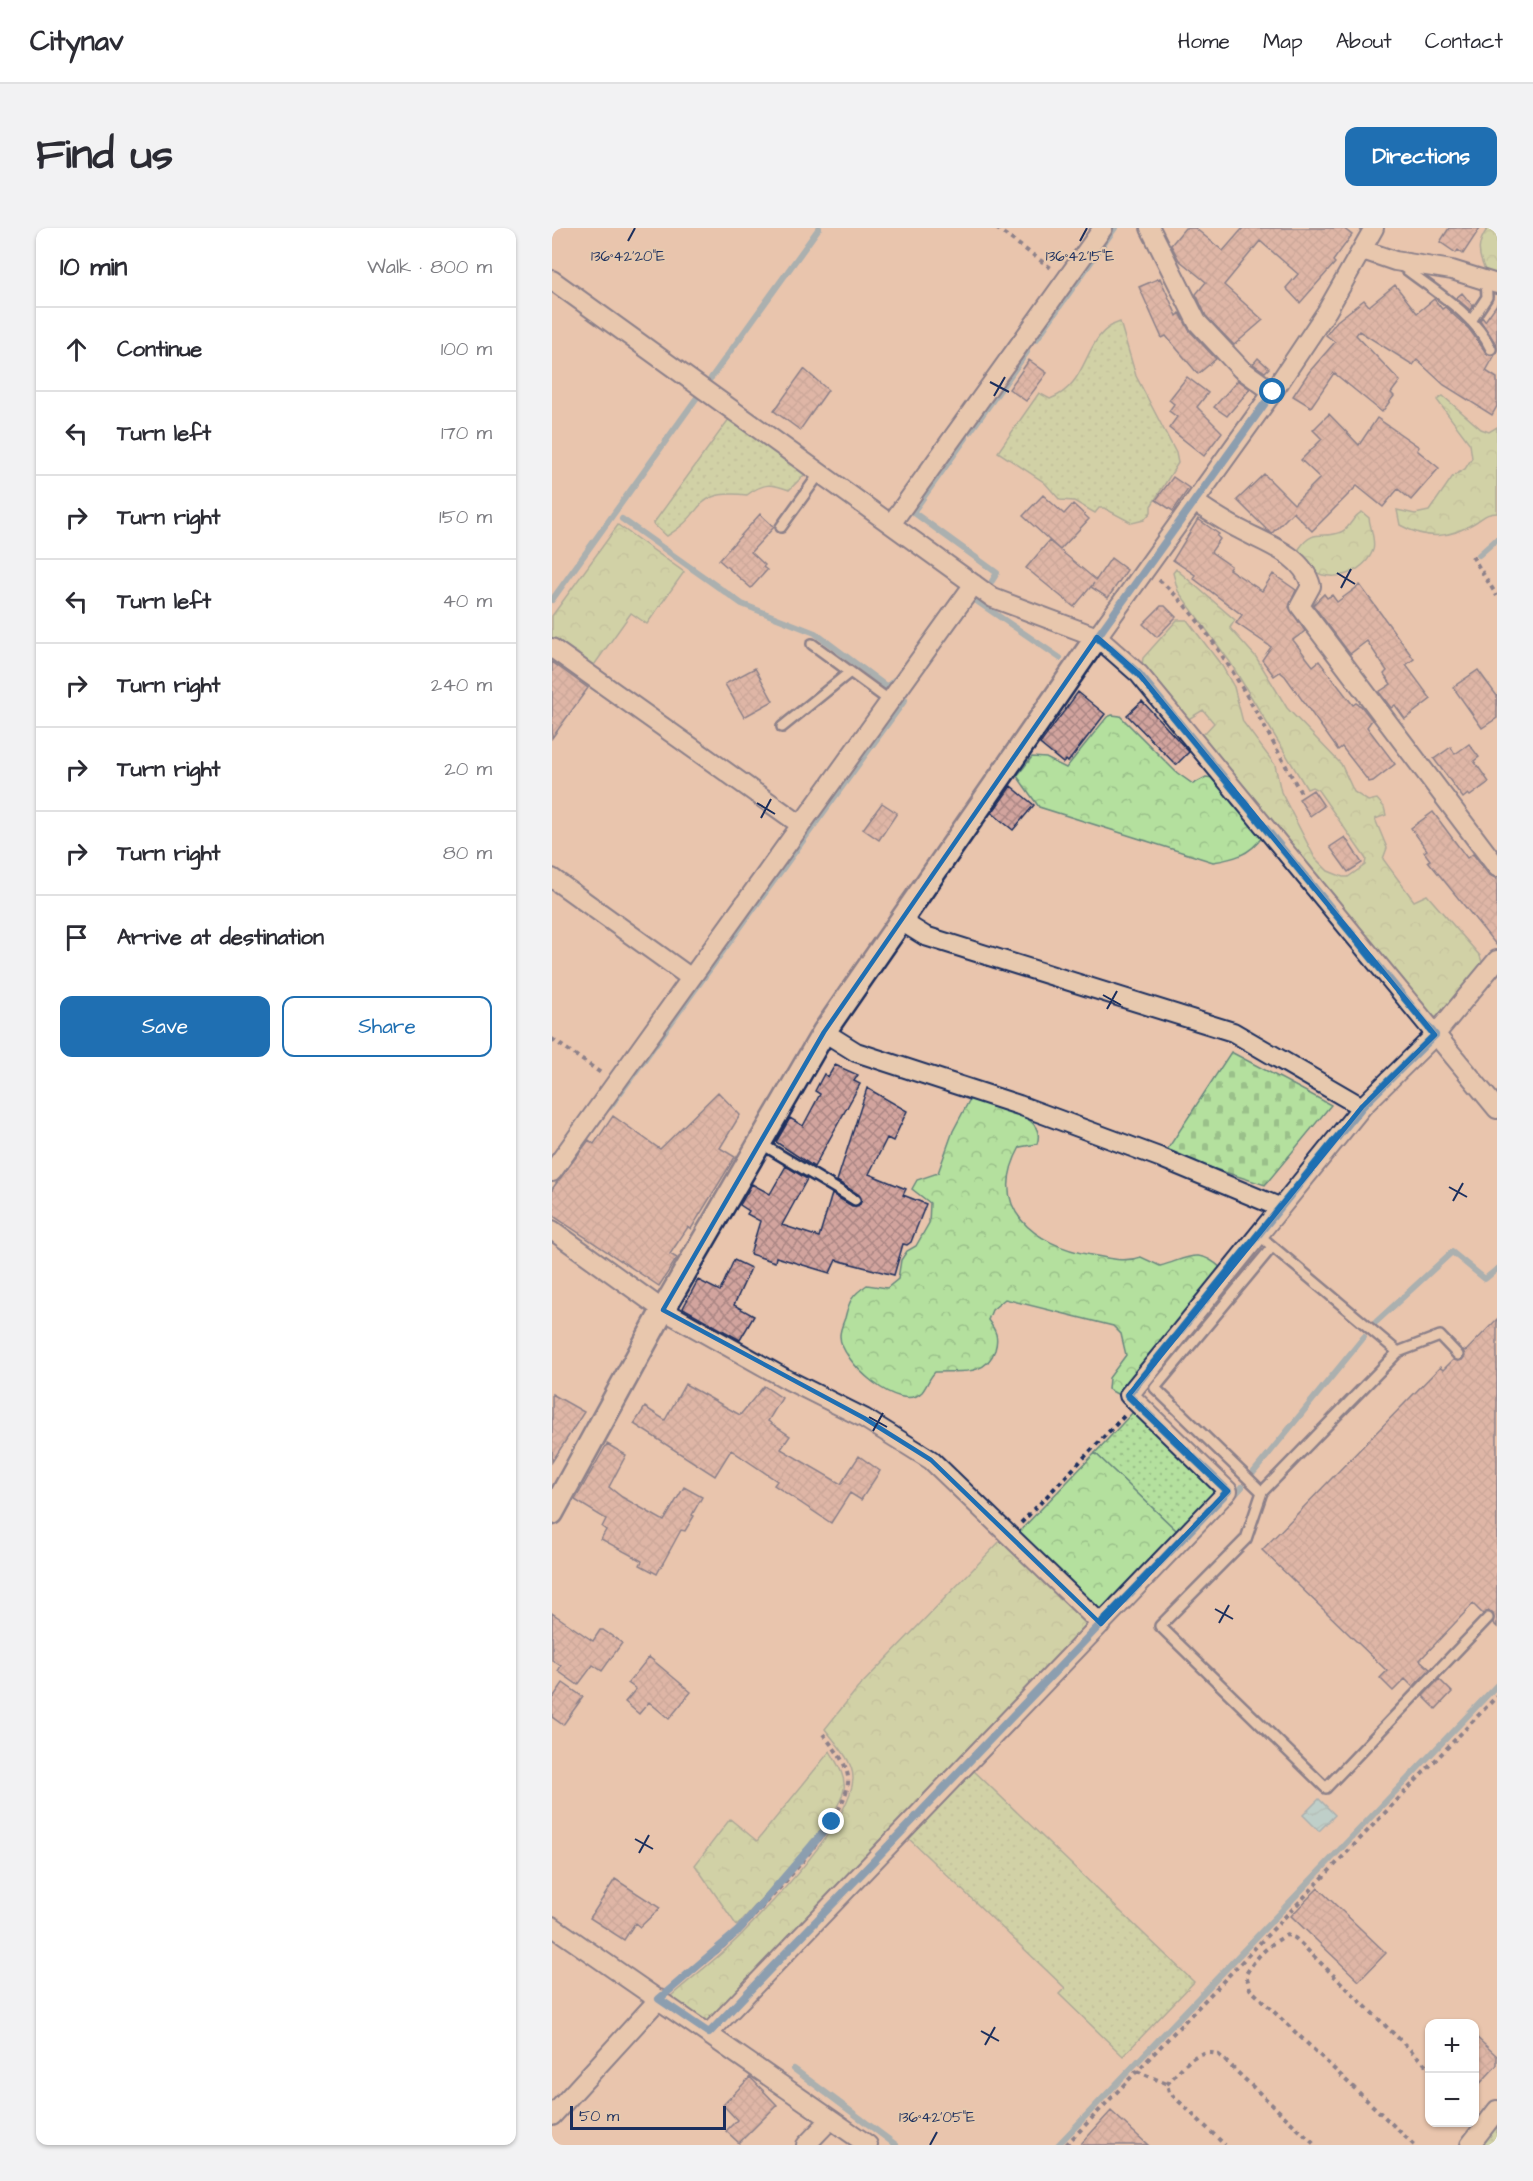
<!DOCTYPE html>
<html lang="en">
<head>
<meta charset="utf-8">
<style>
  body { margin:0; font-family:"Architects Daughter",sans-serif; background:#f2f2f3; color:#2b2b33 }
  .controls { position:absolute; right:18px; bottom:18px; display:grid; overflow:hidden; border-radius:12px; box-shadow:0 2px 4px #0004 }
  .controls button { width:54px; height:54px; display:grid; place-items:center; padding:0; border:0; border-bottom:2px solid #e1e1e2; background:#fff; color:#2b2b33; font:30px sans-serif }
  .scale { position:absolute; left:18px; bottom:15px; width:156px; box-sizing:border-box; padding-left:6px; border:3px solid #1b2f5e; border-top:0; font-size:16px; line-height:21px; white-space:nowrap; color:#1b2f5e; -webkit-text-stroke:4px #e7c9ae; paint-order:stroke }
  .stop { position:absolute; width:18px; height:18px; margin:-14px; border:4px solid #1f6fb2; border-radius:50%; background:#fff }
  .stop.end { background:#1f6fb2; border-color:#fff; box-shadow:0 2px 6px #0008 }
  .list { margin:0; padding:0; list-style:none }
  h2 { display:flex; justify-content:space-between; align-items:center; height:78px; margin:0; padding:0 24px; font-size:26px }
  h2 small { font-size:20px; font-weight:400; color:#7c7c81 }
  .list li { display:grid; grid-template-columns:39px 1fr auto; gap:18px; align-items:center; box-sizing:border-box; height:84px; padding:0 24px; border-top:2px solid #e1e1e2 }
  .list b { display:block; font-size:22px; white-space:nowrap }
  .list em { font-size:20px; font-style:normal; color:#7c7c81 }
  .actions { display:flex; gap:12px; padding:18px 24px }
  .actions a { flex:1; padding:14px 0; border:2px solid #1f6fb2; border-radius:12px; text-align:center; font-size:21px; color:#1f6fb2 }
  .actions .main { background:#1f6fb2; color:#fff }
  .icon { flex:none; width:33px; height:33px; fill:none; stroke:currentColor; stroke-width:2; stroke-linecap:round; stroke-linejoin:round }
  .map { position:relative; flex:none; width:945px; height:1917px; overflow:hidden; border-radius:12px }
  header { display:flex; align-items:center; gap:36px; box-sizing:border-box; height:84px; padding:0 30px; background:#fff; border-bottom:2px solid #e1e1e2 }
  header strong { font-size:28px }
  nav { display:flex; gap:33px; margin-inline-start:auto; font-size:21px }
  .intro { display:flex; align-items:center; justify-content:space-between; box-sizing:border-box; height:144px; padding:0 36px }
  h1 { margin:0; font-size:42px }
  .button { padding:15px 27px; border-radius:12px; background:#1f6fb2; color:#fff; font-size:21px; font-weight:700 }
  main { display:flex; gap:36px; padding:0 36px }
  aside { flex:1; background:#fff; border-radius:12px; box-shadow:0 2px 4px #0004 }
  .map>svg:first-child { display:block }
  .grass { fill:url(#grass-dots); stroke:#68887e; stroke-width:1.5 }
  .forest { fill:url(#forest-crowns); stroke:#68887e; stroke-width:1.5 }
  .cemetery { fill:url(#cemetery-stones); stroke:#68887e; stroke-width:1.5 }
  .water { fill:url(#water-waves); stroke:#5f97b2; stroke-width:1.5 }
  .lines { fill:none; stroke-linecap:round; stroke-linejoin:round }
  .stream { stroke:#5f97b2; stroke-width:6 }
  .building { fill:url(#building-cross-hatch); stroke:#1b2f5e; stroke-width:1.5 }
  .service-casing { stroke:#1b2f5e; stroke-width:14 }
  .minor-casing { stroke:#1b2f5e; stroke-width:22 }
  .tertiary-casing { stroke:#1b2f5e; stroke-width:27 }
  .path { stroke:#1b2f5e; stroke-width:4; stroke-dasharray:4.5 4.5; stroke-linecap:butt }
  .service { stroke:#e7c9ae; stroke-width:9 }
  .minor { stroke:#e7c9ae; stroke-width:18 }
  .tertiary { stroke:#e7c9ae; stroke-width:22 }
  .route { stroke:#1f6fb2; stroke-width:8 }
  .marked { fill:none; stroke:#1f6fb2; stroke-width:4.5; stroke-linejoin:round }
  .ticks { fill:none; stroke:#1b2f5e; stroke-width:2 }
  .ticks-label { font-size:15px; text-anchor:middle; fill:#1b2f5e; stroke:#e7c9ae; stroke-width:4.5; stroke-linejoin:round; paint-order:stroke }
</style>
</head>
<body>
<header>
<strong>Citynav</strong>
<nav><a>Home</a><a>Map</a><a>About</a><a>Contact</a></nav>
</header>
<div class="intro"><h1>Find us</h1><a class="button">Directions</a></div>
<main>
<aside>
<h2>10 min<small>Walk · 800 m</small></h2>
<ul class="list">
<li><svg class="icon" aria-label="ahead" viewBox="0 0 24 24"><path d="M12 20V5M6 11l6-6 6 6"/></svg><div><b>Continue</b></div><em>100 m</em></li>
<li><svg class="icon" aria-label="left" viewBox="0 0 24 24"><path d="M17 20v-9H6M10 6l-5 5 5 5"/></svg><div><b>Turn left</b></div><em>170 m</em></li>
<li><svg class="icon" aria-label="right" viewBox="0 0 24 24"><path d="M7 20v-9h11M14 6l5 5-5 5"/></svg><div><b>Turn right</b></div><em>150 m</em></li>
<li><svg class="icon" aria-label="left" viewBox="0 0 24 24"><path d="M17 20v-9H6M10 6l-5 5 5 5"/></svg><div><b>Turn left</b></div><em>40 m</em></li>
<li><svg class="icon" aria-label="right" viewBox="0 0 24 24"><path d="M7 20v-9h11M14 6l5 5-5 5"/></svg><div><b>Turn right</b></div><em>240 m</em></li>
<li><svg class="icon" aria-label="right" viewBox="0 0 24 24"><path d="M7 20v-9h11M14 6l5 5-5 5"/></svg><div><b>Turn right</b></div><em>20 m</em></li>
<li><svg class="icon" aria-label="right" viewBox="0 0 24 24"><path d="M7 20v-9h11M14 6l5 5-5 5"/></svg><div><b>Turn right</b></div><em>80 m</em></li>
<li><svg class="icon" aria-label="arrive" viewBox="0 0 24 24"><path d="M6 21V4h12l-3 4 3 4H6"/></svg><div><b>Arrive at destination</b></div></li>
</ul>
<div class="actions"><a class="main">Save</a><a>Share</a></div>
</aside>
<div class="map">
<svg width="945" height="1917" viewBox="0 0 945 1917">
  <defs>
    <pattern id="grass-dots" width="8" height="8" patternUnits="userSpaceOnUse" patternTransform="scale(1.5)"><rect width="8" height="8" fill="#b4e09e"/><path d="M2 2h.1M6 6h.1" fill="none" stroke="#9ac08a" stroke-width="1.8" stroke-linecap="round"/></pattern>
    <pattern id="forest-crowns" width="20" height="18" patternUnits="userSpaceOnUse" patternTransform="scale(1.5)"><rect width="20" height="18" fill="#b4e09e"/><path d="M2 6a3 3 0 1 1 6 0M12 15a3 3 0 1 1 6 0" fill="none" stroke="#9ac08a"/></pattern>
    <pattern id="cemetery-stones" width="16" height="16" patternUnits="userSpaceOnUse" patternTransform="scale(1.5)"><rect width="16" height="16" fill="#b4e09e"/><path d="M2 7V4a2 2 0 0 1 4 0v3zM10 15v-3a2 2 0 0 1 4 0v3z" fill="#9ac08a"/></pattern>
    <pattern id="water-waves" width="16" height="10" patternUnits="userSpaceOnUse" patternTransform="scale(1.5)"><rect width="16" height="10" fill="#8ddcea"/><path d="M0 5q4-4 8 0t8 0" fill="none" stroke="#79bdcb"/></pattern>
    <pattern id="building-cross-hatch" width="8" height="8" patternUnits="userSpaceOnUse" patternTransform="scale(1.5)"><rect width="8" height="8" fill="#d2a49e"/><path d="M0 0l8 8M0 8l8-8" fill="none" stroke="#aa8684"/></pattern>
  </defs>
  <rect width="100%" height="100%" fill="#e9c5ad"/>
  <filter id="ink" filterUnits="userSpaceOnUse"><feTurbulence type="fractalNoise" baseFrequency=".0167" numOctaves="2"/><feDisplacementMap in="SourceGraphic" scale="12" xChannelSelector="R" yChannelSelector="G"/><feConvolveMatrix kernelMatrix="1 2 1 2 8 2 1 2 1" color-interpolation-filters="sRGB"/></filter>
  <g filter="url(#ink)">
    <path class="grass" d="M568,94L584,148L624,225L626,235L599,278V284L592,292L580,295L552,280H547L543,285L522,273L508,272L492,254L446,224L487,165L498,171C539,156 530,106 568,94Z
      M177,191L254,245L237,262C219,255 211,255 195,267C139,261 155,285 115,308L101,296Z
      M582,1183L663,1259V1265L626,1304L543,1225Z
      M420,1541L642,1754L571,1828L507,1766L513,1760L355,1609Z
      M945,1896V1917H929Z"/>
    <path class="forest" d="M936,0H945V47L933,42C925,25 925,15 936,0Z
      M891,168L929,201L937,204L945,199V285C935,285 932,289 924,294C897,311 875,312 848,297L845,282L863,286L877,283L901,248L913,241L920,230L918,216L885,172Z
      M810,284L817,290C818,299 824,313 821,322C809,354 755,360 747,321C762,299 771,312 789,304C799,300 800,288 810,284Z
      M66,297L132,344L95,396L79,385L40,440L0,412V388Z
      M624,341L683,392L678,400L704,429L735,480L789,536L802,564L816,573L825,571L832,579L834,587L823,591L835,620L831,631L862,673L875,667L928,728L931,737L887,791L881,788L649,509L662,495L651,482L635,492L590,437L591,430L625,392H635L670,438L682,459L691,494L723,537L729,564L763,630L776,643L791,649H796L813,637L814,631L766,562L760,559L755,561L678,434L626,363L621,345Z
      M560,487L568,488L624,544L641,556L654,549L662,550L710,609C698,627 681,631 661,634L487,579L465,548L480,529L494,530L514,540L555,489Z
      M418,871C439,878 496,885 485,916L468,919C434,981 483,1017 539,1027C557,1030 572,1035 589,1029L608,1038C635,1031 646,1018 670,1041L565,1166L556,1161L557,1150L574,1127L569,1106L561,1098L453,1071L440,1082L436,1092C444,1103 447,1109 443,1122C433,1150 407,1142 383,1144C377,1150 375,1158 370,1164C348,1187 288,1133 288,1108C288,1102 291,1095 293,1090C297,1073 300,1067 315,1057L335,1060L346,1051L349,1032L355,1023L364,1018L377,995L378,975L360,961L365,952L386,945L401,903Z
      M543,1225L626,1304L550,1385L466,1305Z
      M452,1309L537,1395L158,1793L151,1794L119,1771V1768C143,1747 169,1728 191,1705C221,1674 299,1593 301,1551C302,1534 283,1514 273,1501L305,1461Z
      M278,1523C284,1534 294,1548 292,1561C286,1595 210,1670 185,1698L143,1637L178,1591L205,1613Z"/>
    <path class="cemetery" d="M679,824L779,877L713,957L613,925Z"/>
    <path class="water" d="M767,1571L783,1587L767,1603L751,1587Z"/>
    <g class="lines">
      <path class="stream" d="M484,112L563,0
        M159,150L267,0
        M418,204L475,124
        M414,210L361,284L445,345L440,353
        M70,291L190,376L263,405L335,459L342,452
        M927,327L945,311
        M0,372L146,168
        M423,372L508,430
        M58,879L353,472
        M824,1094L900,1024L933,1051L945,1041
        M701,1245L812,1109
        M681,1269L690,1259
        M242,1841L344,1917
        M506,1917L945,1457"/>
    </g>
    <path class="building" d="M633,0H643L671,23L691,0H791L800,7L781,33L783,35L748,75L734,60L746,46L708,13L672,57L711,92L682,117L654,88L644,66L654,54L627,32L619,17Z
      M897,0H928L911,26L906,22L904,25L888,14Z
      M608,50L625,88L628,85L637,102L664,131L646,146L614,108L610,110L587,59Z
      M843,57L865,85L882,71L890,81L893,79L917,101L935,126L944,125L934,143L945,150V178L940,187L892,157L865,132L861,137L807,103L804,107L848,153L839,165L842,168L830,184L782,145L759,179L741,168L757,144L783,114L774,107L785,93L812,72L817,78Z
      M910,65L921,78L918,82L904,70Z
      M945,76V118L928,92L930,89L933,93Z
      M706,130L717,140L713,144L701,136Z
      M477,132L495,145L474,173L457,161Z
      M252,141L276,162L248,202L222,183Z
      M635,149L656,165L645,179L670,204L652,228L617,200L625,189L617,183L622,176L617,172Z
      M686,152L698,161L675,188L662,179Z
      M777,186L807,217L825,190L867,219L865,222L887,240L859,272L846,261L831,279L805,258L760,303L741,284L720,305L716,303L685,272L712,246L742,276L768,250L749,232L770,211L761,202Z
      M621,249L637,260L621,283L604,272Z
      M491,267L512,286L521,276L537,291L508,322L471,288Z
      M208,286L222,299L199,324L213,337L211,339L215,342L199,360L167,332Z
      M646,291L667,306L665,308L668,311L659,324L679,338L677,341L710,363L721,346L744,362L737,379L753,403L741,412L761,438L767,433L801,477L804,475L809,478L820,492L815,499L843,536L821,553L817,554L790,519L786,522L733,448L728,444L722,448L710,432L719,419L684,395L690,387L641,350L643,347L621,332Z
      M497,313L544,352L559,330L575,342L556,370L539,359L542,355L522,379L474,340Z
      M808,357L862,431L854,437L879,471L853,491L843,477L839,480L827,464L839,456L832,446L835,443L815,413L798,426L761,377L772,366L775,370L780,367L785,374Z
      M609,378H613L624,389L605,409L591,396Z
      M0,434L36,460L0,510Z
      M203,440L221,473L192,489L173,456Z
      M926,442L945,468V490L930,500L901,459Z
      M526,464L553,486L516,534L514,532L511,535L488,516Z
      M590,473L637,524L624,537L575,487Z
      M917,516L927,529L922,533L937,554L918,568L916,566L911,570L882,531L899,519L903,526Z
      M459,558L482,577L461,602L440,585Z
      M761,562L772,578L758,588L747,571Z
      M330,575L345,585L327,612L311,601Z
      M881,584L915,630L921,626L936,646L945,651V718L876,633L878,632L872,624L875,622L859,600Z
      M793,609L810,635L796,644L778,619Z
      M283,837L306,847L302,853L308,856L262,939L224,914L238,890L251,898L268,866L263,863L272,846L276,849Z
      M315,860L355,883L341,913L335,910L317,946L354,961L351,967L374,976L359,1014L355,1017L351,1016L342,1047L284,1032L278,1045L224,1029L223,1034L198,1026L208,993L195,986L197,983L188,977L200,956L218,966L234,938L255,951L230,997L267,1009L280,966L300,978L308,976L307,967L285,953Z
      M166,864L188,887L168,920L183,929L139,1001L136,999L118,1026L125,1030L107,1058L0,987V961L37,912L42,916L61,888L108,921Z
      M182,1032L199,1040L182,1077L202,1088L188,1112L131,1080L146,1052L168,1063Z
      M945,1091V1399L941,1395V1386L937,1383L931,1386L921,1376L868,1432L878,1441L861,1459L853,1451L841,1463L828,1450L835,1443L710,1322L888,1139L891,1142L901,1132H910L913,1128L911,1122L914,1123Z
      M133,1156L188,1187L212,1158L230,1170L216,1193L238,1208L229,1221L289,1256L307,1228L328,1243L309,1272L298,1265L279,1295L222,1257L225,1253L179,1222L163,1248L82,1196L93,1179L113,1192Z
      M0,1166L32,1184L0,1234Z
      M55,1216L74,1227L57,1259L70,1269L112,1293L132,1259L150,1269L140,1287L142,1288L133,1303L129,1302L105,1346L88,1337L90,1333L49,1311L54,1302L50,1299L54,1291L23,1272Z
      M0,1385L41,1413L48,1402H51L70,1415L50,1443L41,1437L26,1457L6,1443L9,1438L0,1432Z
      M97,1429L139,1464L117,1491L97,1474L87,1486L73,1474L84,1461L76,1455Z
      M887,1451L900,1464L884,1481L871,1468Z
      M11,1455L31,1469L11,1497L0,1489V1471Z
      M63,1651L108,1680L88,1699L83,1695L72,1712L38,1690Z
      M766,1660L834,1725L807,1753L739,1688Z
      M922,1807L945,1828V1837L922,1862Z
      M198,1849L225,1877L187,1915L174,1903L185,1892L171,1877Z
      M559,1883L596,1917H528Z"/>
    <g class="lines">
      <defs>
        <path id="service" d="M850,38C880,62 922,85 939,121
          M919,93L935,69L934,53
          M229,299L268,245
          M260,416L338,473
          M230,499L298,444
          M208,915L303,972
          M708,1008L846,1124
          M906,1127L888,1108L846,1124L710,1264L694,1311L608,1398L774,1560L936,1390
          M710,1264L603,1160L720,1019"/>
        <path id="minor" d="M598,0L645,94L689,141L721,164
          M811,22L843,33L900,42L945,56
          M0,52L441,370L545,409L587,446L945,881
          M642,274C657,283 671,293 687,301C712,315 751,326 759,358L748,378L945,639
          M339,296L551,0
          M545,409L721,164L775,83L822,0
          M0,420L249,597
          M0,650L139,750
          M349,693L373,708L681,804L810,879
          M272,804L304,824L467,877L607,929L727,979
          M0,944L422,356
          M0,1002L111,1082L236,1152L312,1190L379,1232L549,1396
          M0,1698L316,1917
          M157,1805L676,1263L577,1167L810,879L883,807L945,732
          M0,1888L107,1771
          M254,1917L278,1892
          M918,1917L945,1882"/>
        <path id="tertiary" d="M0,1285L111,1082L272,804L545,409"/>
      </defs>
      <use href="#service" class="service-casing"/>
      <use href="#minor" class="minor-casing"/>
      <use href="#tertiary" class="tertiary-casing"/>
      <path class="path" d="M444,0L499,40
        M920,328L945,368
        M607,352C663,398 712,500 749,565
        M0,811L49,845
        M469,1295L572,1188
        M121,1759C143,1740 167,1723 187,1703C214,1676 301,1585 296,1549C294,1533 280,1518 271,1506
        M585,1843L615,1856L617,1864L673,1917
        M615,1856C630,1841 644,1817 667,1827L763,1917
        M514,1917L945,1468
        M862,1917L698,1761L694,1746C705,1728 716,1717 735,1707L743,1710L878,1841"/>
      <use href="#service" class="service"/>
      <use href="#minor" class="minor"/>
      <use href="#tertiary" class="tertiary"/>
    </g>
  </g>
  <g class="lines" filter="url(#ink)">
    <path class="route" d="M280,1594L186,1703L107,1771L157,1805L676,1263L576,1167L810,879L883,807L587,446L545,409L721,164"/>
  </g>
  <path d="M0 0H945V1917H0ZM545,409L587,446L883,807L810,879L577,1167L676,1263L549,1396L379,1232L312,1190L111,1082L272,804Z" fill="#e9c5ad" fill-opacity=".55" fill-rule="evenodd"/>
  <path class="marked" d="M545,409L587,446L883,807L810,879L577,1167L676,1263L549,1396L379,1232L312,1190L111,1082L272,804Z"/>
  <path class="ticks" d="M76,13L83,0M528,13L535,0M438,154L457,164M442,168L453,149M785,345L803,356M789,360L799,341M205,575L223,586M209,590L219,571M551,767L569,777M555,781L565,763M897,959L915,969M901,973L911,955M317,1189L335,1199M321,1203L331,1185M663,1381L681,1391M667,1395L677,1377M83,1611L101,1621M87,1625L97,1607M429,1803L447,1813M433,1817L443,1799M378,1917L385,1904"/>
  <g class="ticks-label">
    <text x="76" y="33">136°42'20"E</text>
    <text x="528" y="33">136°42'15"E</text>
    <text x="385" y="1894">136°42'05"E</text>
  </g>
</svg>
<div class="controls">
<button>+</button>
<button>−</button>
</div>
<div class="scale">50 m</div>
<div class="stop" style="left:721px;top:164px"></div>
<div class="stop end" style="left:280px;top:1594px"></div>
</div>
</main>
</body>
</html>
